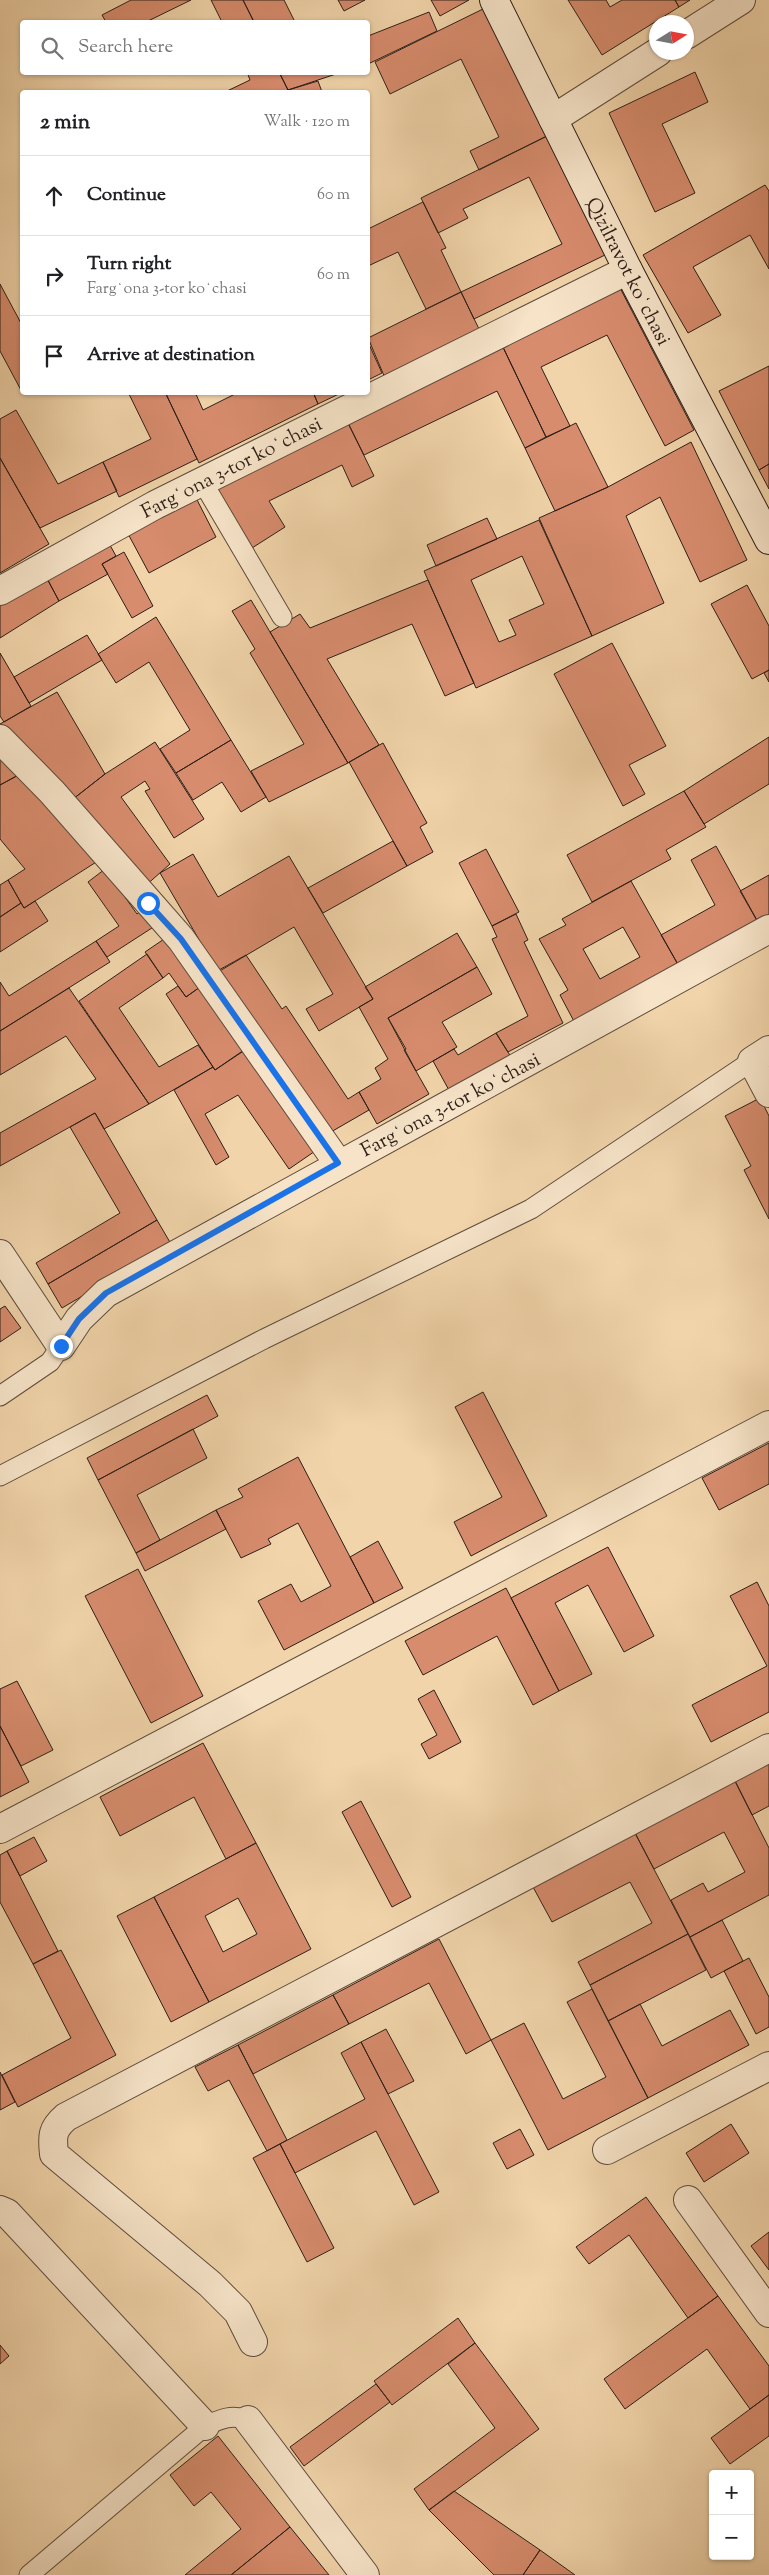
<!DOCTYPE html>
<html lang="en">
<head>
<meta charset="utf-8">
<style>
  body { margin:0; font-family:"Sorts Mill Goudy",serif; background:#f2f2f2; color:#202124 }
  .controls { position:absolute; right:15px; bottom:15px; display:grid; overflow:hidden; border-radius:5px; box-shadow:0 1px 4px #0004 }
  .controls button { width:45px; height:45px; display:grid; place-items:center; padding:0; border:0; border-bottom:1px solid #e0e0e0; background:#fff; color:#202124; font:25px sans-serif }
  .compass { position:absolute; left:649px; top:15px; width:45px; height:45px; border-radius:50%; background:#fff; box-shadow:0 1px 4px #0004; rotate:79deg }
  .stop { position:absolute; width:15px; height:15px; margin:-11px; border:4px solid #1a73e8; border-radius:50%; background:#fff }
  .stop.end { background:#1a73e8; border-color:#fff; box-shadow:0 1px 5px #0008 }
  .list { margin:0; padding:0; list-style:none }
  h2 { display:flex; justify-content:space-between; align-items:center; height:65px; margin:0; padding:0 20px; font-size:21px }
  h2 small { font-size:16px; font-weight:400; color:#757577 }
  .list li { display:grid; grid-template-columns:32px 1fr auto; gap:15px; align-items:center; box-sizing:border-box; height:80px; padding:0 20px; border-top:1px solid #e0e0e0 }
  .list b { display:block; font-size:19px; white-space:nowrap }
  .list p { margin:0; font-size:16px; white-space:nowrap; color:#757577 }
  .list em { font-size:16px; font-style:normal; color:#757577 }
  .icon { flex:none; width:28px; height:28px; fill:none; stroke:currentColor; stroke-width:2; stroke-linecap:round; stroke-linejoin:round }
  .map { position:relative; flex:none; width:769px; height:2575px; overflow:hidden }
  .search { position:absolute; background:#fff; box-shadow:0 1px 4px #0004; left:20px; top:20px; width:350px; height:55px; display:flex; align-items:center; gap:12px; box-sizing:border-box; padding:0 18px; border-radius:5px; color:#757577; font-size:19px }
  .panel { position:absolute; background:#fff; box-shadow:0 1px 4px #0004; left:20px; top:90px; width:350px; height:305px; border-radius:5px }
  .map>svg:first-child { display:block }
  .building { fill:#d78c6d; stroke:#2d1f19; fill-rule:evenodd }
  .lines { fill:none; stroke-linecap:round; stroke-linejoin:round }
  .lane-casing { stroke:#5e4c3d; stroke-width:21 }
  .street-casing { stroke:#5e4c3d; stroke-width:30 }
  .secondary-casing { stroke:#2d1f19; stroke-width:30 }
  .lane { stroke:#f6e3c8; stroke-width:19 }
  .street { stroke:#f6e3c8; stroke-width:28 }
  .secondary { stroke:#f6e3c8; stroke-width:28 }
  .route { stroke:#1a73e8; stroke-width:6 }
  .labels { text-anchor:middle; stroke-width:4.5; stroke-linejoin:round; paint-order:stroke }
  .street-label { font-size:20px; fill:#2d1f19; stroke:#f6e3c8 }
</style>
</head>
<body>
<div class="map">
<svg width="769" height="2575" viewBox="0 0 769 2575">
  <rect width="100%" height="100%" fill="#f1d4aa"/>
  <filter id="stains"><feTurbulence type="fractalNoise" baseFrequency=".004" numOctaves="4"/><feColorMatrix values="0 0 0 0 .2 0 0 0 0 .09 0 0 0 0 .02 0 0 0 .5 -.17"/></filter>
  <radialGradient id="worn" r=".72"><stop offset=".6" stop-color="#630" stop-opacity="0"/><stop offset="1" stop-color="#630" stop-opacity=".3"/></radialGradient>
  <path class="building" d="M131,0H191L146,22H106L102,15Z
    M211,0H243L254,22H222Z
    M243,0H284L295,22H254Z
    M338,0H365L344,11Z
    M431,0H469L440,16Z
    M568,0H606L610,7L622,0H675L679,7L602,55Z
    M675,0H690L679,7Z
    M485,8L547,136L479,170L470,151L499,137L461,59L390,94L375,62Z
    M429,12L437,31L368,64V36Z
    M247,72H279L288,90L284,92H225L250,80Z
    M279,72H342L288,90Z
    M695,72L708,102L662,124L695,193L655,212L609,113Z
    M318,81L322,92H284L288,90Z
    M547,136L605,255L474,319L461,292L562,244L529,177L463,209L468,218L438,233L421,198Z
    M765,185L769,191V269L750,235L693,267L721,315L688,333L643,255Z
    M423,202L446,248L441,250L461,292L426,309L398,252L368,266V229Z
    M0,284L22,325V392L0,351Z
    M619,286L694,430L665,446L607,335L541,367L570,426L546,437L501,343Z
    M461,292L480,331L385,378L368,338Z
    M368,342L382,373L368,380Z
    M501,343L546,437L525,448L497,391L364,455L346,419Z
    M769,366V464L759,470L719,391Z
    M128,392H165L197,459L119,497L103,462L151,439Z
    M165,392H195L203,410L239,392H313L318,404L199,463Z
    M313,392H343L318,404Z
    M16,410L58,484L103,462L117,491L40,528L0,458V419Z
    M346,419L374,476L352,487L342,465L269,501L285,527L252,548L213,485Z
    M576,423L608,487L555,511L525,448Z
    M691,442L747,560L700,582L660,497L626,516L664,603L592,636L539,518L608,487Z
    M0,458L49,544L0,573Z
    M769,464V489L759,470Z
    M194,494L216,537L149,573L126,530Z
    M487,518L497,539L436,566L427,545Z
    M539,520L592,636L476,688L424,571ZM522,556L544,604L509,620L516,635L499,642L471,580Z
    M106,538L116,556L102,564L108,574L59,601L43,571Z
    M124,552L153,606L132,618L102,564Z
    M43,571L59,601L0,638V599Z
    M428,580L474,683L445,696L412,624L327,659L379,745L348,763L270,632L300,614L310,628Z
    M747,585L769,626V670L752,679L711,604Z
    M251,600L348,763L269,802L251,771L304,744L250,653L255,649L232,611Z
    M156,617L231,740L176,773L160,749L190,730L149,662L116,683L98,654Z
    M87,635L102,660L29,703L14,677Z
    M612,643L666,746L629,765L645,794L623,806L554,674Z
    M0,653L31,706L4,722L0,716Z
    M769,670V682L764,673Z
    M57,692L105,774L68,803L0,729V724Z
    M769,737V784L704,824L684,791Z
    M231,740L266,797L241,812L222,782L193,800L176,773Z
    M155,742L204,819L174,838L145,791L150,789L145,781L121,797L170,864L144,887L68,803L105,774Z
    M383,743L427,823L420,827L433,852L407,866L349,762Z
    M0,748L24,772L0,785Z
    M24,772L101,859L24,908L8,880L25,869L0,839V785Z
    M684,791L706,827L666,850L671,859L592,902L567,855Z
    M393,841L407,866L323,913L308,888Z
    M716,846L759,924L680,968L661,935L715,905L691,860Z
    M486,849L519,912L492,926L459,863Z
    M193,854L218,897L289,856L373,999L319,1031L306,1009L333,994L294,927L218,972L160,873Z
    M105,869L137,914L144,909L155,926L107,957L96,941L119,926L88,882Z
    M769,875V918L759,924L740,891Z
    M8,880L21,903L0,917V885Z
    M631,881L680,968L576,1025L560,995L568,990L539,939L566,925L562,919ZM623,927L640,957L600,979L583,949Z
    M35,901L48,921L0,952V917L21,903L24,908Z
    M516,914L528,940L524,942L563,1023L508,1052L496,1033L528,1016L492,939L497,937L492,926Z
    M457,933L477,967L388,1018L406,1049L404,1050L429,1094L377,1124L359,1092L381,1079L375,1068L388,1059L359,1007L373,999L365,987Z
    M170,935L200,987L186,997L169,973L163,978L145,952Z
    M96,941L110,962L0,1031V982L9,996Z
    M147,954L163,978L119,1008L159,1067L198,1045L213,1067L149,1104L79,1001Z
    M246,955L282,1009L286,1006L348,1099L359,1092L369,1110L324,1136L219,970Z
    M477,967L492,994L442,1022L457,1047L416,1071L388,1018Z
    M178,986L186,997L200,987L244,1050L215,1070L166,994Z
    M69,988L149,1104L104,1129L95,1113L0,1166V1133L96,1079L66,1036L0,1075V1031Z
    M496,1033L511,1057L450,1092L433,1061L454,1049L458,1055Z
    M251,1046L321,1147L289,1169L238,1095L205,1114L229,1157L216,1165L174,1090L213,1067L215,1070Z
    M760,1098L769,1116V1219L744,1170L751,1166L725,1116Z
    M95,1113L157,1220L48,1284L36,1263L120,1213L70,1127Z
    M157,1220L171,1244L62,1308L48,1284Z
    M5,1306L21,1328L0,1342V1309Z
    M483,1392L547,1516L471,1556L454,1522L502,1497L455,1407Z
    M207,1395L218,1416L98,1480L87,1458Z
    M193,1429L207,1458L137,1495L160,1540L136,1553L98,1480Z
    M769,1443V1484L719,1510L702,1478Z
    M298,1457L374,1603L284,1650L258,1601L291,1584L301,1602L331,1586L298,1523L268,1539L271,1544L241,1558L216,1510L243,1497L238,1489Z
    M216,1510L226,1529L145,1571L136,1553Z
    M378,1541L403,1588L374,1603L350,1557Z
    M608,1547L654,1636L624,1652L588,1585L555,1603L592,1674L559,1691L511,1598Z
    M138,1569L203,1696L151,1723L85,1596Z
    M757,1582L769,1606V1712L711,1742L692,1705L767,1666L730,1596Z
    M506,1588L559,1691L533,1705L497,1636L423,1675L405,1641Z
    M17,1681L53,1750L21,1766L0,1726V1689Z
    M434,1690L461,1742L429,1759L421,1744L437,1735L418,1699Z
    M0,1726L29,1782L0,1797Z
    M203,1743L256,1843L226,1859L194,1797L120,1836L100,1797Z
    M769,1763V1806L752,1815L735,1781Z
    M735,1781L769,1848V1895L690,1937L671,1900L703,1883L708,1892L745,1872L724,1832L654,1869L635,1833Z
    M361,1801L411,1897L392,1907L342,1812Z
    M635,1833L688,1934L590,1985L578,1962L652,1923L630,1882L552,1922L533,1887Z
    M34,1837L47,1861L20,1876L7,1851Z
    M256,1843L311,1949L209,2002L154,1897ZM238,1898L257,1934L223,1952L205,1916Z
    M7,1851L58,1951L33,1964L0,1902V1855Z
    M154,1897L209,2002L171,2022L117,1916Z
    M722,1920L743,1961L711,1978L690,1937Z
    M688,1934L706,1970L608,2021L590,1985Z
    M439,1939L491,2040L466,2054L429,1983L349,2024L333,1995Z
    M61,1950L116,2055L18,2107L2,2075L71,2038L33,1964Z
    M749,1958L769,1997V2027L756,2034L724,1971Z
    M592,1989L648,2098L548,2150L491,2040L524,2023L563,2099L606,2077L567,2002Z
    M333,1995L349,2024L253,2074L238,2045Z
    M640,2004L662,2046L730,2010L749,2045L648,2098L608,2021Z
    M386,2029L414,2081L388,2094L361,2042Z
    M361,2042L439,2192L414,2205L376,2131L295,2173L280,2144L365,2099L341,2053Z
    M238,2045L287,2140L267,2151L229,2080L208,2091L195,2067Z
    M0,2072L15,2102L0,2110Z
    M731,2124L749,2153L704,2182L686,2153Z
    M520,2129L534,2155L507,2169L493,2143Z
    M280,2144L334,2248L307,2262L253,2158Z
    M646,2197L718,2296L688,2318L629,2235L589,2264L576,2247Z
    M769,2232V2270L751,2246Z
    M718,2296L769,2366V2395L750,2409L707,2349L625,2409L604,2379Z
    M458,2318L475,2343L392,2405L374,2381Z
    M475,2343L539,2429L429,2510L414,2489L495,2428L448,2364Z
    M0,2345L9,2356L0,2364Z
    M376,2384L390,2402L304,2466L290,2447Z
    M769,2395V2436L730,2464L711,2438Z
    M218,2436L290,2527L231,2575H185L241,2529L211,2492L194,2506L170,2475Z
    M454,2491L540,2550L523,2575H494L429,2510Z
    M290,2527L329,2575H231Z
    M540,2550L575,2575H523Z"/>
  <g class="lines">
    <defs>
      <path id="lane" d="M202,481L282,617
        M0,1396L50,1362L61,1346
        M0,1476L264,1339L531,1209L752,1061
        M29,2575L205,2426C221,2419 231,2414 248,2420"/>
      <path id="street" d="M686,35L741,0
        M553,119L658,52
        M0,591L155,505L628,270
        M0,739L52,792L181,939L338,1163
        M769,1050L752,1061L769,1093
        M0,1254L61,1346L79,1319L106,1293C326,1170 549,1052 769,929
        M0,1829L769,1425
        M607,2150L769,2066
        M688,2200L769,2313
        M0,2210L7,2213L205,2426
        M253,2342L238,2312L210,2284L54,2154C52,2136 52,2129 66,2117L769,1748
        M248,2420L365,2575"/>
      <path id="secondary" d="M494,0L628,270L769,540"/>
    </defs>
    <use href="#lane" class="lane-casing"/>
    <use href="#street" class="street-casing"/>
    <use href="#secondary" class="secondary-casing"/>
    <use href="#lane" class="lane"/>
    <use href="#street" class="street"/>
    <use href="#secondary" class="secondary"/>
  </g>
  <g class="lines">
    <path class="route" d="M61,1346L79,1319L106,1293L338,1163L181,939L148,903"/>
  </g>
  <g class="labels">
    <g class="street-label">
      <text transform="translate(629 271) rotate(63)" y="7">Qizilravot koʻchasi</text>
      <text transform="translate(231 467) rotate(-27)" y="7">Fargʻona 3-tor koʻchasi</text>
      <text transform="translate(450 1104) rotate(-28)" y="7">Fargʻona 3-tor koʻchasi</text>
    </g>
  </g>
  <rect width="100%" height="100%" filter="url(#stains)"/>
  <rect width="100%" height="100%" fill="url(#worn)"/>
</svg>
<div class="controls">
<button>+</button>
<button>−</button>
</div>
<svg class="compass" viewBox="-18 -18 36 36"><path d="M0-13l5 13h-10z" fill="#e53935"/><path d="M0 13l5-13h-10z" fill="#757577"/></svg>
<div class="stop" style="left:148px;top:903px"></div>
<div class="stop end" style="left:61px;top:1346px"></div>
<div class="search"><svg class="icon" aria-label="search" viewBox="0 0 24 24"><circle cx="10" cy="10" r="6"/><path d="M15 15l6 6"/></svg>Search here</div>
<section class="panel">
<h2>2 min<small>Walk · 120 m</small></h2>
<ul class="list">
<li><svg class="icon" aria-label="ahead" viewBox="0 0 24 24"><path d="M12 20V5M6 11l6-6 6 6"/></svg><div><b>Continue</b></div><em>60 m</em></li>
<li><svg class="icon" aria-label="right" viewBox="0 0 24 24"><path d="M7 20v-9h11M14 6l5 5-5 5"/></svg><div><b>Turn right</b><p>Fargʻona 3-tor koʻchasi</p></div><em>60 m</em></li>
<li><svg class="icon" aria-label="arrive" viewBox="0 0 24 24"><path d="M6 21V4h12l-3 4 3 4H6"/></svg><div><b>Arrive at destination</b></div></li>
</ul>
</section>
</div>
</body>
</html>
